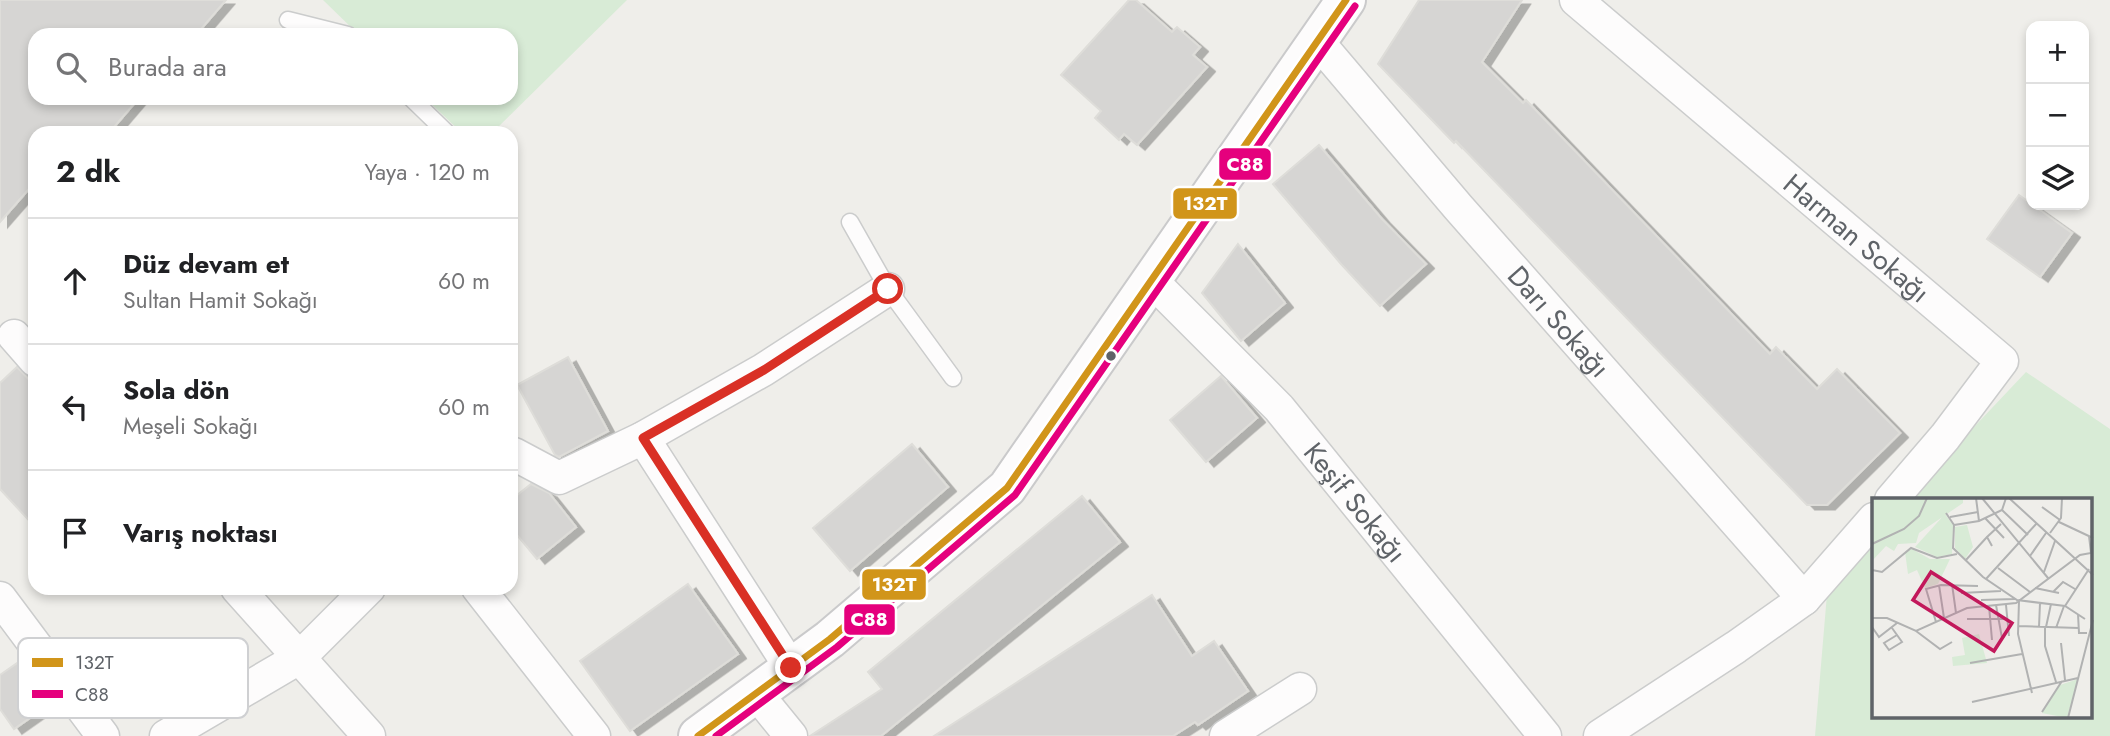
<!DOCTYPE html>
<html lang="tr">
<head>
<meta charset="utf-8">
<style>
  body { margin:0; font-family:Jost,sans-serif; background:#f2f2f2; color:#202124 }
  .controls { position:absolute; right:21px; top:21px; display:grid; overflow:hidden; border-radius:14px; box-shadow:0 4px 10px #0003 }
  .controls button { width:63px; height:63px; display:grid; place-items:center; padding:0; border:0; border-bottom:2px solid #e0e0e0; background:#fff; color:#202124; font:35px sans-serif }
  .stop { position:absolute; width:21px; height:21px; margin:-16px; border:5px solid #d93025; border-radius:50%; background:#fff }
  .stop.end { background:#d93025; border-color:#fff; box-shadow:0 2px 7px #0008 }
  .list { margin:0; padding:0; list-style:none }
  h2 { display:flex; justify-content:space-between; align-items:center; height:91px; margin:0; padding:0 28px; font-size:30px }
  h2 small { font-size:23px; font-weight:400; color:#757577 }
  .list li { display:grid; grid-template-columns:46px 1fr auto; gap:21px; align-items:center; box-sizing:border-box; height:126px; padding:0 28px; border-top:2px solid #e0e0e0 }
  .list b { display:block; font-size:26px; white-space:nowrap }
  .list p { margin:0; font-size:23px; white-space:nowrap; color:#757577 }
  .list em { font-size:23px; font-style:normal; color:#757577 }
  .icon { flex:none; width:38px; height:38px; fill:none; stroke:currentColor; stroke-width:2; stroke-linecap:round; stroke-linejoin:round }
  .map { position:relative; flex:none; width:2110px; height:736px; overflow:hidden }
  .search { position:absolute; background:#fff; box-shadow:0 4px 10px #0003; left:28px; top:28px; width:490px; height:77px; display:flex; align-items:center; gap:18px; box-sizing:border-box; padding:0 24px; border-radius:21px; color:#757577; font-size:26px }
  .panel { position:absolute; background:#fff; box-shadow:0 4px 10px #0003; left:28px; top:126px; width:490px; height:469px; border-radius:21px }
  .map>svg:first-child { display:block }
  .green { fill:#d8ebd6 }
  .building { fill:#d6d5d3; stroke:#deddd9; stroke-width:2; filter:url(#shadow) }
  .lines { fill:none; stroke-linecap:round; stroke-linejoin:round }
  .lane-casing { stroke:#cbcccc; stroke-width:19 }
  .street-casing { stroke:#cbcccc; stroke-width:35 }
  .secondary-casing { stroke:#cacacb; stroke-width:42 }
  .lane { stroke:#fdfcfc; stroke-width:16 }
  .street { stroke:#fdfcfc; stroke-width:32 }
  .secondary { stroke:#fdfcfc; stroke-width:38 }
  .bus-1-casing { stroke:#fff; stroke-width:12 }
  .bus-2-casing { stroke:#fff; stroke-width:12 }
  .bus-1 { stroke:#d1951a; stroke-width:7 }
  .bus-2 { stroke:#e5007d; stroke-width:7 }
  .route { stroke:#d93025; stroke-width:9 }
  .bus-dot { fill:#5f6368; stroke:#fff; stroke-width:2.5 }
  .labels { text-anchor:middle; stroke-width:7; stroke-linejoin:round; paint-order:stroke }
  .street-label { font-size:28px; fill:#5f6368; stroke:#fff }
  .inset-road { fill:none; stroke:#b1b2b2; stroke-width:2 }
  .view { fill:#c2185b; fill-opacity:0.15; stroke:#c2185b; stroke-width:3.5 }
  .inset-edge { fill:none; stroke:#5f6368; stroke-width:3.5 }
  .key { fill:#fff; stroke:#cfd0d2; stroke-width:2 }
  .key-label { font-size:19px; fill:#5f6368 }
  .line-badge { stroke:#fff; stroke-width:2.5 }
  .badge-label { font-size:19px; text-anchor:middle; font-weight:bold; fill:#fff }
</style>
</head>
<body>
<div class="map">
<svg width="2110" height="736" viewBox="0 0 2110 736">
  <defs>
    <filter id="shadow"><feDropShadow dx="8" dy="4.5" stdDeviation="0" flood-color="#0004"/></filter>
  </defs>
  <rect width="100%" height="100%" fill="#efeeea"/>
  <path class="green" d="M323,0H627L492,133H462L425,98H511V35H359Z
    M2026,372L2110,429V736H1815L1827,594L1874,533V717H2091V500H1905Z"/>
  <path class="building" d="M0,0H226L196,35H35V98H139L109,133H35V182L0,222Z
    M1129,0H1136L1172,32L1177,27L1200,47L1193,55L1207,67L1137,145L1124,134L1119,140L1095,118L1101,111L1061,75Z
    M1419,0H1522L1482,62L1523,103L1526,100L1770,354L1776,347L1817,389L1837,369L1900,433L1827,505H1807L1456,141L1454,143L1378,64Z
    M1319,145L1382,219L1426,264L1380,306L1341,264L1273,184Z
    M2019,195L2072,233L2040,277L1987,239Z
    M1238,244L1285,303L1241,341L1202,293Z
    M568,357L608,431L559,457L555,455L517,385Z
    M17,367L35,386V527L0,489V383Z
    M1221,376L1257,418L1206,462L1170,420Z
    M912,444L948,487L850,571L813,528Z
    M531,484L549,493L576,527L537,559L511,528V500Z
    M1082,496L1120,542L881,736H810L882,689L868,672Z
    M688,584L738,654L630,731L580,661Z
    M1152,595L1192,656L1214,641L1248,691L1198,725L1195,722L1173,736H934Z
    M23,659L54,701L14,729L0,709V675Z"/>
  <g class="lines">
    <defs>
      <path id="lane" d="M288,20L348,35
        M411,98L447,133
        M850,222L888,289L953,378"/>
      <g id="street">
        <path id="s1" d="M1576,0L2002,361L1945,437L1891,500"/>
        <path id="s2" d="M1318,42L1458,207L1804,599"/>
        <path id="s3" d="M1152,281L1279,408L1545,736"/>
        <path d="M14,336L35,360"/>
        <path d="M643,438L791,668"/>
        <path d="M511,457L514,454L559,478L643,438L763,370L888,289"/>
        <path d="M237,588L369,736"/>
        <path d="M478,588L594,736"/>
        <path d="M0,598L103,736"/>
        <path d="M756,693L791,736"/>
        <path d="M166,736L299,658L369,588"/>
        <path d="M1226,736L1300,689"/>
        <path d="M1600,736L1736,647L1804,599L1874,519"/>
      </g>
      <path id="secondary" d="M698,736L830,639L1007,488L1346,0"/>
    </defs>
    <use href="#lane" class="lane-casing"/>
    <use href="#street" class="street-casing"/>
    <use href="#secondary" class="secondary-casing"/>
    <use href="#lane" class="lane"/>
    <use href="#street" class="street"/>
    <use href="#secondary" class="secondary"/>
    <defs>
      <path id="bus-1" d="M698,736L830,639L1007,488L1346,0"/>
      <path id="bus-2" d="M716,736L837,647L1015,495L1355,6"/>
    </defs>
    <use href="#bus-1" class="bus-1-casing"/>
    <use href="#bus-2" class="bus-2-casing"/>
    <use href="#bus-1" class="bus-1"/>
    <use href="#bus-2" class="bus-2"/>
  </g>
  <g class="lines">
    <path class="route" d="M791,668L643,438L764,370L888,289"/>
  </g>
  <circle class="bus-dot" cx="1111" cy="356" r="6"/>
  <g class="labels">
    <g class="street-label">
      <text dy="10" stroke="none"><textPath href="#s1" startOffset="368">Harman Sokağı</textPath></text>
      <text dy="10" stroke="none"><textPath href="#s2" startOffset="369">Darı Sokağı</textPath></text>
      <text dy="10" stroke="none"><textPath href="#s3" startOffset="301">Keşif Sokağı</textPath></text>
    </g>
  </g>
  <g transform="translate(1872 498)">
    <rect width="220" height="220" fill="#efeeea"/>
    <path d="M0,0H91V5L47,35L44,45L26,46L22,53L14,48L0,63ZM73,16L81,27L80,56L65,59L43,49ZM95,27L101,49L93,61L83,50V29ZM40,51L58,61H78L66,86L53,90L45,72L36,76L33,54ZM107,136L115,165L81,168L80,159L93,157L90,140ZM206,181L195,220L170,215L188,187Z" fill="#d8ebd6"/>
    <path class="inset-road" d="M104,0L107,23M110,0L176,80M137,0L221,77M170,9L188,22M130,12L156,37M74,15L82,27L81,50L111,79L145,102L193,108L213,121M78,19L106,14M113,20L132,40M187,24L221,40M82,27L107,23L130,12L134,0M178,35L189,20L190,0M0,46L32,31L47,18L55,0M120,48L115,39L129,26M158,58L174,35M93,63L115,39M126,70L158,94M0,72L10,74L39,50L65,60L85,56M172,74L183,43M114,81L165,25M80,86L84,115M67,87L72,120M163,90L187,95M181,94L191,84L203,91M89,95L129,93M109,102L143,101M147,103L146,136L160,195M124,107L130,140M134,107L137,138M117,108L120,142M193,108L217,71M206,116L207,135H215M0,120H15L44,133L95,110L144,105L208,57L219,55L217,38M95,121H136M64,124L54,91L69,87L106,88M146,128L207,130M0,129L7,139L25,125M167,129L168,105M173,129V148L184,184M174,129L179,106M20,130L30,144L17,152L12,145L25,137M184,130L192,108M44,133L68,151L80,144M189,145L193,182M98,165L150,156M100,204L206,180M170,214L190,183M196,220L221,122"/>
    <path class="view" d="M59,74L140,125L122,153L41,102Z"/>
    <rect width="220" height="220" class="inset-edge"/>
  </g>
  <rect x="18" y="638" width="230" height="80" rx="10" class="key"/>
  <rect x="32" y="658" width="31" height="9" fill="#d1951a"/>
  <rect x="32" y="690" width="31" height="8" fill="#e5007d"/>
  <g class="key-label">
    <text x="75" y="669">132T</text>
    <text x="75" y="701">C88</text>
  </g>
  <g class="line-badge">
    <rect x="1218" y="147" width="54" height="34" rx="7" fill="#e5007d"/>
    <rect x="1172" y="187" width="66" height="33" rx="7" fill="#d1951a"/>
    <rect x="861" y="568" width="66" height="33" rx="7" fill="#d1951a"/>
    <rect x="843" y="603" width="53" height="33" rx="7" fill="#e5007d"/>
  </g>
  <g class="badge-label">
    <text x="1245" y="171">C88</text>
    <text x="1205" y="210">132T</text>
    <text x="894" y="591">132T</text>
    <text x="869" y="626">C88</text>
  </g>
</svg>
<div class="controls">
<button>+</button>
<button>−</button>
<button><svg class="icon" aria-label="layers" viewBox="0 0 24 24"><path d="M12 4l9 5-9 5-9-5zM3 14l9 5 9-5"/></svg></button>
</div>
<div class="stop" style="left:888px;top:289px"></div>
<div class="stop end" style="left:791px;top:668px"></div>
<div class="search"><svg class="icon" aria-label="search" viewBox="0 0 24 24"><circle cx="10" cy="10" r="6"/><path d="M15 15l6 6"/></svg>Burada ara</div>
<section class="panel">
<h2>2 dk<small>Yaya · 120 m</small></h2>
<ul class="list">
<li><svg class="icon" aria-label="ahead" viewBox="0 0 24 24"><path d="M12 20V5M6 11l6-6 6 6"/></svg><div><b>Düz devam et</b><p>Sultan Hamit Sokağı</p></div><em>60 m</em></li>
<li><svg class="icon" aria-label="left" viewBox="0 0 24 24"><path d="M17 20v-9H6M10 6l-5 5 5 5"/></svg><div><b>Sola dön</b><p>Meşeli Sokağı</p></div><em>60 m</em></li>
<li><svg class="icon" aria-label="arrive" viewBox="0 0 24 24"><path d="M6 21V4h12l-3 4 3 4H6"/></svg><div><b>Varış noktası</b></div></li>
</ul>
</section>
</div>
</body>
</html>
